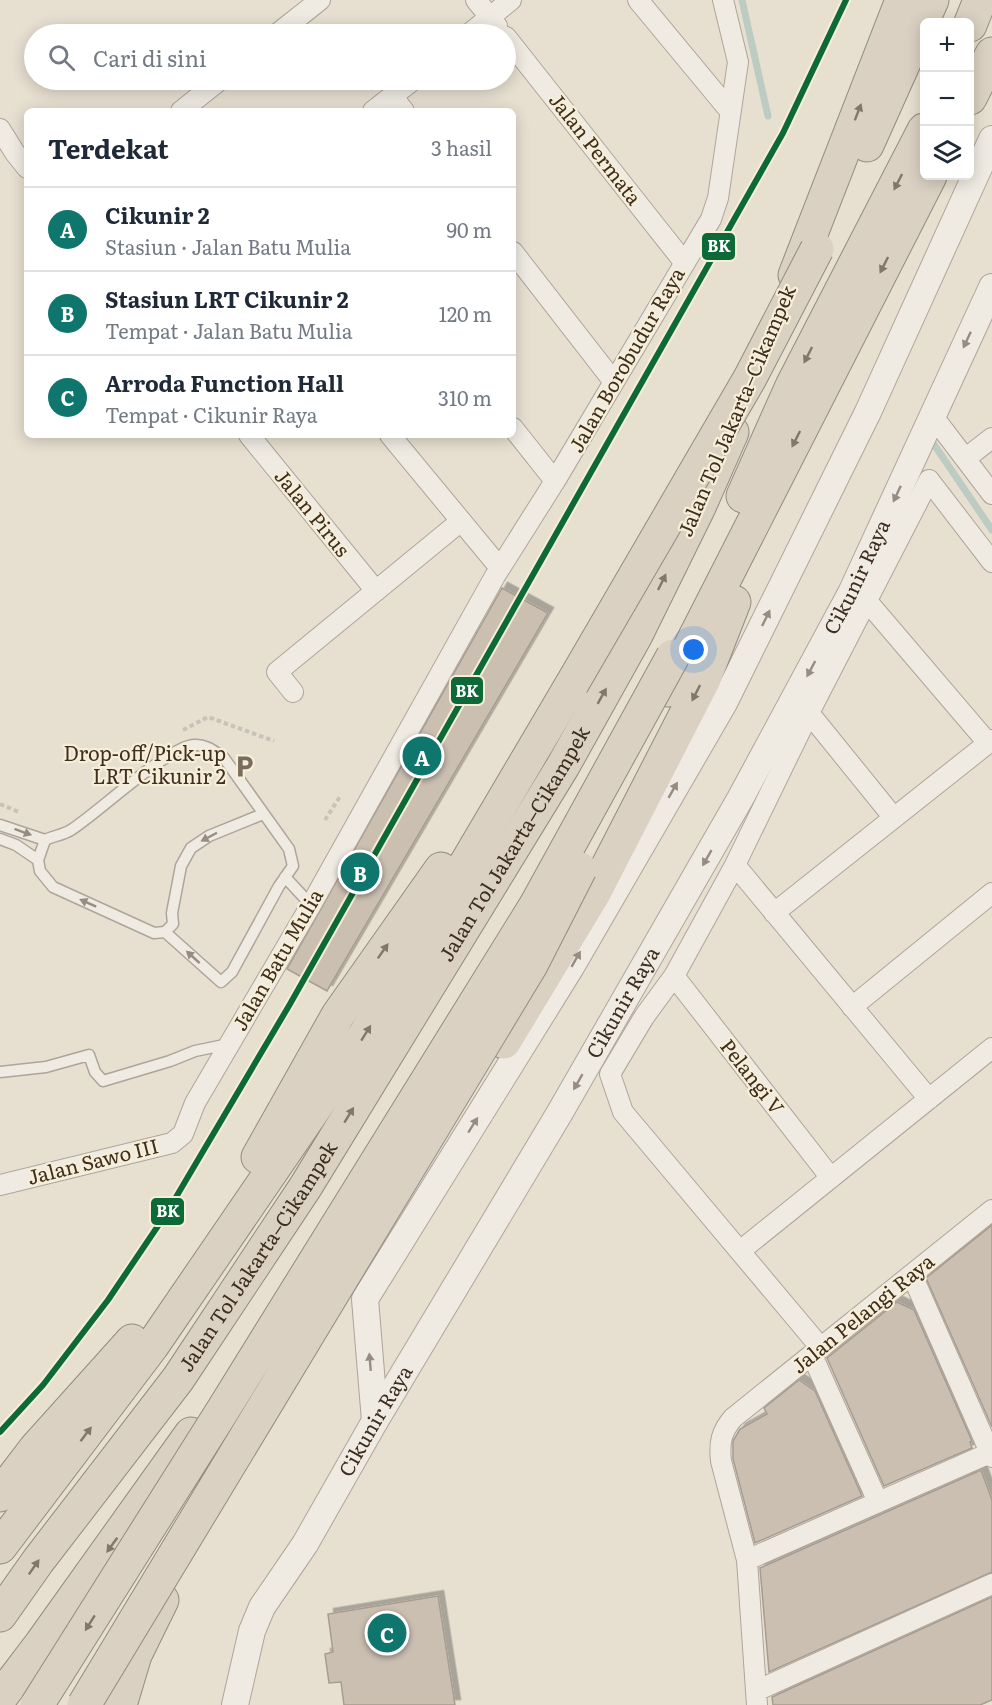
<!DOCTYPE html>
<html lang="id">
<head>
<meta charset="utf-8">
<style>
  body { margin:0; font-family:Literata,serif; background:#f6f6f7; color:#1f2937 }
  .controls { position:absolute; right:18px; top:18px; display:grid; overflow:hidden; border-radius:9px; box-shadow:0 3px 15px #0003 }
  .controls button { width:54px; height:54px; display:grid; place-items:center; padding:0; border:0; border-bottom:2px solid #e0e1e3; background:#fff; color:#1f2937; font:30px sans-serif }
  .you { position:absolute; left:694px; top:650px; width:21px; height:21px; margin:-15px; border:4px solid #fff; border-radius:50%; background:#1a73e8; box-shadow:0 0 0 9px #1a73e833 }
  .badge { display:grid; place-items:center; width:39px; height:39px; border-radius:50%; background:#0f766e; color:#fff; font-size:20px; font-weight:700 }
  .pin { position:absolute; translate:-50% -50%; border:3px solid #fff; box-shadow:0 2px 6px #0006 }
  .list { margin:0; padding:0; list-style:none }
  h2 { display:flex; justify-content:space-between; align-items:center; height:78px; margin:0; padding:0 24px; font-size:26px }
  h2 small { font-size:20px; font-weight:400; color:#747a83 }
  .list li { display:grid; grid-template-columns:39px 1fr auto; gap:18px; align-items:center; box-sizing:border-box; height:84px; padding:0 24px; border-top:2px solid #e0e1e3 }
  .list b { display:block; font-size:22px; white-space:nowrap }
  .list p { margin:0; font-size:20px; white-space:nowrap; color:#747a83 }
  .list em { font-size:20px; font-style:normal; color:#747a83 }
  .icon { flex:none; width:33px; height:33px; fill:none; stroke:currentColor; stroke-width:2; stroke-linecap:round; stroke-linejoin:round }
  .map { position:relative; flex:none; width:992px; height:1705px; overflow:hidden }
  .search { position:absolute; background:#fff; box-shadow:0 3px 15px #0003; left:24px; top:24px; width:492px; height:66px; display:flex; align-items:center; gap:15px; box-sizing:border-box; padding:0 21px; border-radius:33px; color:#747a83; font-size:22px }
  .panel { position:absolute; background:#fff; box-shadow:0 3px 15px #0003; left:24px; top:108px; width:492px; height:330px; border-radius:9px }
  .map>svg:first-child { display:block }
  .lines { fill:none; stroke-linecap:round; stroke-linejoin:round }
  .stream { stroke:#bcccc2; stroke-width:7 }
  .building { fill:#cbbfb2; stroke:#a89c90; stroke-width:1.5; filter:url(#shadow) }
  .service-casing { stroke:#ada599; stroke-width:13 }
  .minor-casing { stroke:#ada599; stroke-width:22 }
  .tertiary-casing { stroke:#ada599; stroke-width:28 }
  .motorway-casing { stroke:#928b80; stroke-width:35 }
  .path { stroke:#c8c2b9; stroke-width:4; stroke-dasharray:4.5 3; stroke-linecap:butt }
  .service { stroke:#efebe3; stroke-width:10 }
  .minor { stroke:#efebe3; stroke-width:20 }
  .tertiary { stroke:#efebe3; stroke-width:26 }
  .motorway { stroke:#dad1c2; stroke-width:33 }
  .motorway-bridge-casing { stroke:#928b80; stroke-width:35; stroke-linecap:butt }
  .motorway-bridge { stroke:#dad1c2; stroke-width:33 }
  .rail-1-casing { stroke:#f7eed8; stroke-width:10 }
  .rail-1 { stroke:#0e6938; stroke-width:6 }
  .oneway { fill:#847769 }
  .oneway2 { fill:#968c82 }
  .labels { text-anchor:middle; stroke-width:4.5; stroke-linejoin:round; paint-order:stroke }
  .street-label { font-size:20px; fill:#3d2e20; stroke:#f7eed8 }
  .poi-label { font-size:20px; fill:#3d2e20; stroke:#f7eed8; text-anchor:end }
  .line-badge { stroke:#f7eed8; stroke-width:2 }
  .badge-label { font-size:16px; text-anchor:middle; font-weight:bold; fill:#fff }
</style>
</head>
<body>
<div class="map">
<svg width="992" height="1705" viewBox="0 0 992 1705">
  <defs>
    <filter id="shadow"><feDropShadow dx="5.5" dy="-5.5" stdDeviation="0" flood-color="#0004"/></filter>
  </defs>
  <rect width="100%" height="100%" fill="#e7e0d1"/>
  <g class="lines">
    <path class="stream" d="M742,0L768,116
      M931,440L992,530"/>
  </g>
  <path class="building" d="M502,588L548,613L327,991L287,969Z
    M992,1225V1427L926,1278Z
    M897,1302L914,1310L972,1441L970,1442L972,1448L884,1486L827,1358Z
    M799,1380L815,1391L862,1496L755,1543L733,1459V1441L740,1429L767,1414L764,1408Z
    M981,1470L992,1500V1572L769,1672L760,1568Z
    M438,1596L455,1705H344L341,1682L329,1683L325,1654L333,1652L328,1614Z
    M992,1597V1700L980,1705H773L772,1697Z"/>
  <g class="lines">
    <defs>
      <path id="service" d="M0,825L45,840
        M0,839L16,845L38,860
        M285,877L311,905
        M165,932L221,982L232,972L279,886L293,866L289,849L224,758C215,752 206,744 194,745C167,747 98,813 71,830C63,835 53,836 45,840L38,860L40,871L53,887L154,933L165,932L173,924L172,913L181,866L191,848L209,836L263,814
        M0,1072L46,1067L89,1055L95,1072L103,1081L170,1061L195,1051L229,1044"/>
      <path id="minor" d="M476,0L497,26
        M638,0L730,111
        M277,34L320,0
        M469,34L511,0
        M506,37L684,262
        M392,96L404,111
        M181,111L220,80
        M373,111L413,80
        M0,129L15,153L27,168
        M513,252L614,382
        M932,415L992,494
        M513,428L555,481
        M249,435L376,591
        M390,435L500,568
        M966,458L992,438
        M866,600L988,743
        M293,692L277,672L461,521
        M809,713L894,818
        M735,865L929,1099
        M774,913L992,740
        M674,976L831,1178
        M852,1007L992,893
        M0,1185L172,1143L183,1134L195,1103L311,905L495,576L555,481L711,219L718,198L738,62L723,0
        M740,1251L992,1048
        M912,1275L992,1457
        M821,1348L623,1112L610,1074L644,1017L674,976L735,865L809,713L929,480L992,562
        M812,1355L878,1502
        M747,1560L992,1452
        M756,1691L992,1584
        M757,1705L747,1560L721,1461C719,1443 721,1432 733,1418L992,1210"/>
      <g id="tertiary">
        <path d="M375,1421L365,1299L571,967L724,703L868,412L992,139"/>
        <path id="s1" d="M235,1705L252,1631L262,1607L305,1544L375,1421L559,1114L740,799L851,593L992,287"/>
      </g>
      <g id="motorway">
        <path d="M970,25L980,0"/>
        <path d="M970,98L992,54"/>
        <path d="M867,145L932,0"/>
        <path d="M795,275L902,0"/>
        <path d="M743,496L792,386L924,130"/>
        <path d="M668,690L930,176"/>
        <path d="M504,1042L594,893L703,681L734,602"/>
        <path d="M258,1157L338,1015L441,869"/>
        <path d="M0,1495L35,1449L132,1341"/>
        <path d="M0,1547L152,1346L366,1033L572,684"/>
        <path id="s2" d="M0,1615L38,1561L178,1379L306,1186L563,766L636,635L699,507L732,432"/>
        <path d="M0,1698L41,1644L191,1434"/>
        <path d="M120,1705L135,1655L162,1600"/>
      </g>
    </defs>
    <use href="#service" class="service-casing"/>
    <use href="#minor" class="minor-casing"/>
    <use href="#tertiary" class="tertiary-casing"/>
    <use href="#motorway" class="motorway-casing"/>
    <path class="path" d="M183,730L208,717L274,741
      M0,804L19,812
      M325,820L341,795"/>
    <use href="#service" class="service"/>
    <use href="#minor" class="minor"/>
    <use href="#tertiary" class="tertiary"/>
    <use href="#motorway" class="motorway"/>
    <defs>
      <path id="motorway-bridge" d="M572,684L750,378L817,249
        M37,1705L221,1413L536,905L673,656
        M84,1705L531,965L580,869"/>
    </defs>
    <use href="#motorway-bridge" class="motorway-bridge-casing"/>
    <use href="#motorway-bridge" class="motorway-bridge"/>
    <defs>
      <path id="rail-1" d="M0,1432L43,1385L108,1300L166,1214L290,1004L783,133L846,0"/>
    </defs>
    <use href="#rail-1" class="rail-1-casing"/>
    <use href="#rail-1" class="rail-1"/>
  </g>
  <defs><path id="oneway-solid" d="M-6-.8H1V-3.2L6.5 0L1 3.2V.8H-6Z" transform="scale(1.5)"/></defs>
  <g class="oneway">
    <use href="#oneway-solid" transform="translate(858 112) rotate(-69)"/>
    <use href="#oneway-solid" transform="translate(898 182) rotate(117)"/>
    <use href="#oneway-solid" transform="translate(884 265) rotate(117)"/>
    <use href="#oneway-solid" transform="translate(808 355) rotate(117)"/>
    <use href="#oneway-solid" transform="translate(796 439) rotate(117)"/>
    <use href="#oneway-solid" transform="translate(662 582) rotate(-64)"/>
    <use href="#oneway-solid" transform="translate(696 693) rotate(117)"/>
    <use href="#oneway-solid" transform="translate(602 696) rotate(-61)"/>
    <use href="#oneway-solid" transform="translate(383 951) rotate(-55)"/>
    <use href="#oneway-solid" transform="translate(366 1033) rotate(-58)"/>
    <use href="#oneway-solid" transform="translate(349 1115) rotate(-59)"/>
    <use href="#oneway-solid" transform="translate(86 1434) rotate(-53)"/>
    <use href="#oneway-solid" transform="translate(112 1545) rotate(126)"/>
    <use href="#oneway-solid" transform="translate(34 1567) rotate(-55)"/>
    <use href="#oneway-solid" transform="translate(90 1623) rotate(122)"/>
  </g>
  <g class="oneway2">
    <use href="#oneway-solid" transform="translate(967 340) rotate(115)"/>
    <use href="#oneway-solid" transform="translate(897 494) rotate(115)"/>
    <use href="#oneway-solid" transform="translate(766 618) rotate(-64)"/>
    <use href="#oneway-solid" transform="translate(811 669) rotate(118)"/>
    <use href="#oneway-solid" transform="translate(673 790) rotate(-60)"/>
    <use href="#oneway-solid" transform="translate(23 832) rotate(20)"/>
    <use href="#oneway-solid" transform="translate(209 837) rotate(152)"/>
    <use href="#oneway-solid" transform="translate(707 858) rotate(120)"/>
    <use href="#oneway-solid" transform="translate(88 903) rotate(-156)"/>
    <use href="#oneway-solid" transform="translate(193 957) rotate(-138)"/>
    <use href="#oneway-solid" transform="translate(576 959) rotate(-60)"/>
    <use href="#oneway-solid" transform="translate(578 1082) rotate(120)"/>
    <use href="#oneway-solid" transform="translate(473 1125) rotate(-58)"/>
    <use href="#oneway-solid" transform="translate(370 1362) rotate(-95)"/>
  </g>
  <defs>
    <symbol id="parking-bare" viewBox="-9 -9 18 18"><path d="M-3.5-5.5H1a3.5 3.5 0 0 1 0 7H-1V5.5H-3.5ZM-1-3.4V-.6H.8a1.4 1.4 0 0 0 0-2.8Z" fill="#786c5e" stroke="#f7eed8" stroke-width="2.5" paint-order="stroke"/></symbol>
  </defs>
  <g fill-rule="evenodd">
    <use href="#parking-bare" x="228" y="750" width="33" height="33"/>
  </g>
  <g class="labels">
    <g class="street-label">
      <text transform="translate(595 149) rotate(52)" y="7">Jalan Permata</text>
      <text transform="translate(627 360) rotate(-60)" y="7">Jalan Borobudur Raya</text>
      <text transform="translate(737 411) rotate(-67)" y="7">Jalan Tol Jakarta–Cikampek</text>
      <text transform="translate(312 513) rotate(51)" y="7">Jalan Pirus</text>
      <text dy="7" stroke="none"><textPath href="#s1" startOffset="1292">Cikunir Raya</textPath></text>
      <text dy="7" stroke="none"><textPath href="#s2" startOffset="928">Jalan Tol Jakarta–Cikampek</textPath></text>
      <text transform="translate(278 960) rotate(-60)" y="7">Jalan Batu Mulia</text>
      <text dy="7" stroke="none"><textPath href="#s1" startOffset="806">Cikunir Raya</textPath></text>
      <text transform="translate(752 1077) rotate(52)" y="7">Pelangi V</text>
      <text transform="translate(93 1162) rotate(-14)" y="7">Jalan Sawo III</text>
      <text dy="7" stroke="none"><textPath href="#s2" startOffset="442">Jalan Tol Jakarta–Cikampek</textPath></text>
      <text transform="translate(863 1314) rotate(-39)" y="7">Jalan Pelangi Raya</text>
      <text dy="7" stroke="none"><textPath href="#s1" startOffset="320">Cikunir Raya</textPath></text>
    </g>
    <g class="poi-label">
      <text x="226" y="761">Drop-off/Pick-up<tspan x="226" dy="23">LRT Cikunir 2</tspan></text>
    </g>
  </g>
  <g class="line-badge">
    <rect x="701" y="232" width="35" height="29" rx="6" fill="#0e6938"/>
    <rect x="450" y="676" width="34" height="29" rx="6" fill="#0e6938"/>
    <rect x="150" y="1197" width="35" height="29" rx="6" fill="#0e6938"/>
  </g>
  <g class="badge-label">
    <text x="719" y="252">BK</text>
    <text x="467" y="697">BK</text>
    <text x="168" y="1217">BK</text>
  </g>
</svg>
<div class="controls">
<button>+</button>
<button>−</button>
<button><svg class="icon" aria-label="layers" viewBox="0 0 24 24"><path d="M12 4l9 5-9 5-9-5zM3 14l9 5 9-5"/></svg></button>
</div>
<div class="you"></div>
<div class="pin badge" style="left:422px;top:756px">A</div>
<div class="pin badge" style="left:360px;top:872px">B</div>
<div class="pin badge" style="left:387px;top:1633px">C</div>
<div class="search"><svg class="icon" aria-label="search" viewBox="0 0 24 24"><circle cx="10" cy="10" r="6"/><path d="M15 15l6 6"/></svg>Cari di sini</div>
<section class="panel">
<h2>Terdekat<small>3 hasil</small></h2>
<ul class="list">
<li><span class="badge">A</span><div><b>Cikunir 2</b><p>Stasiun · Jalan Batu Mulia</p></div><em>90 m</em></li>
<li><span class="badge">B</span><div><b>Stasiun LRT Cikunir 2</b><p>Tempat · Jalan Batu Mulia</p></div><em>120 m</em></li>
<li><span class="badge">C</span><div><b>Arroda Function Hall</b><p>Tempat · Cikunir Raya</p></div><em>310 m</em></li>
</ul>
</section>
</div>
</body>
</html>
